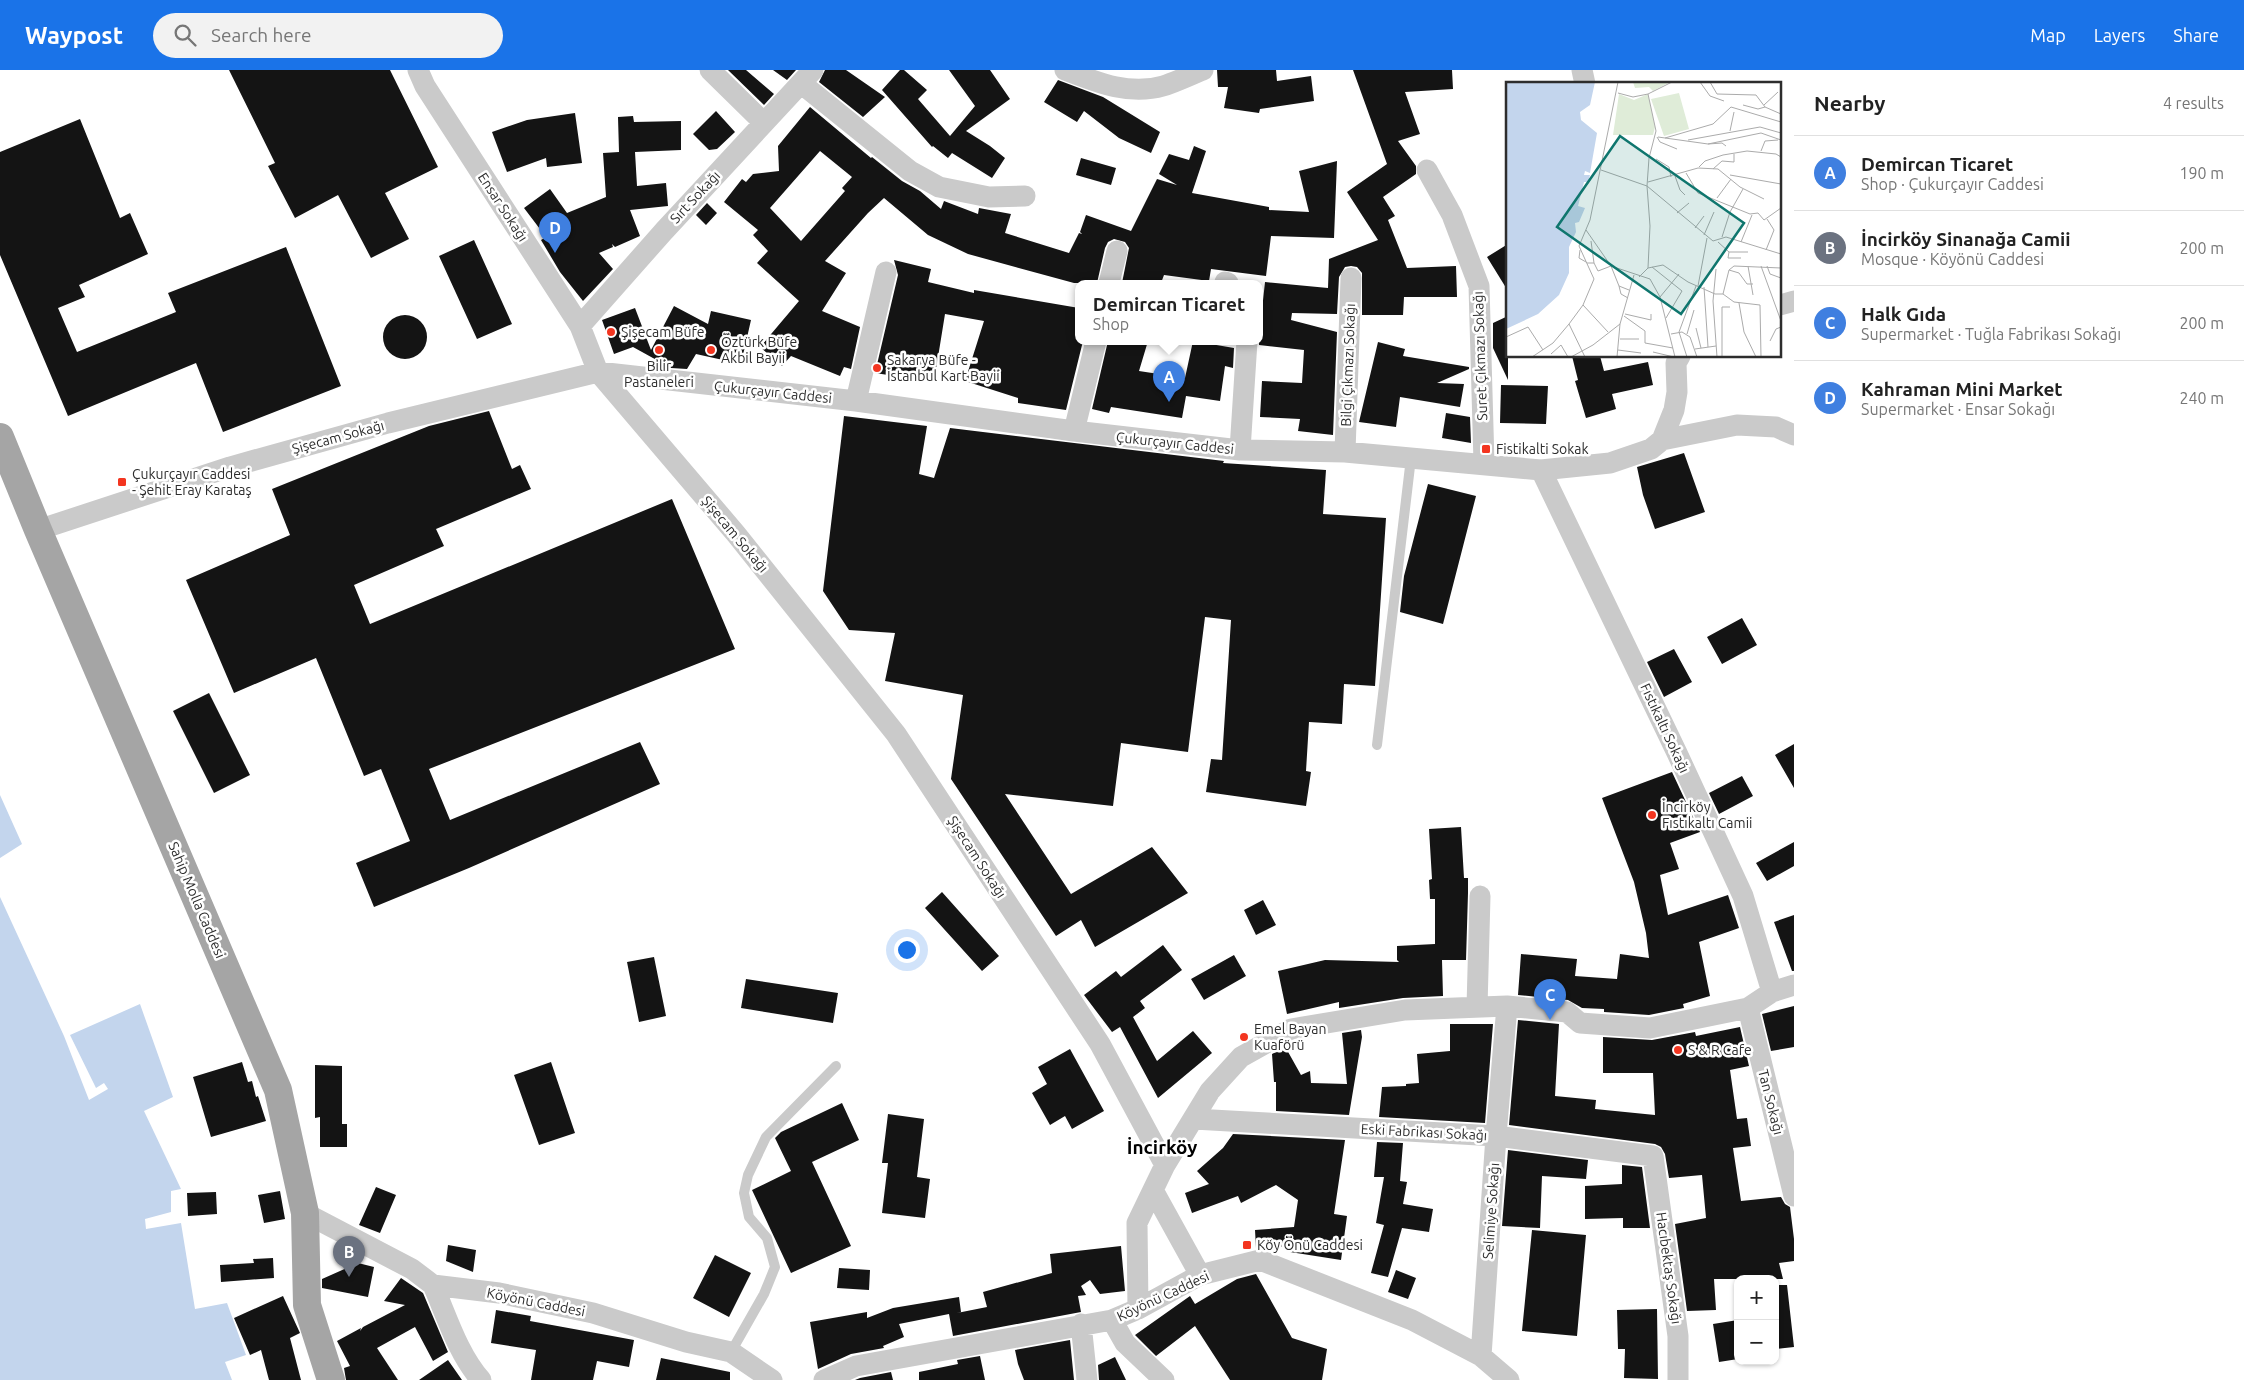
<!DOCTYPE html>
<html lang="en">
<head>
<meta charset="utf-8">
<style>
  body { margin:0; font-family:Ubuntu,sans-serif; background:#f2f2f2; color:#222 }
  .controls { position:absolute; right:15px; bottom:15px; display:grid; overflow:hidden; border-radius:10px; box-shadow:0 1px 4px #0004 }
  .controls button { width:45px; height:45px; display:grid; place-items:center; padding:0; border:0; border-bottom:1px solid #e0e0e0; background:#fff; color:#222; font:25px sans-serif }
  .you { position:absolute; left:906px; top:879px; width:18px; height:18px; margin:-12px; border:4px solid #fff; border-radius:50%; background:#1a73e8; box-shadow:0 0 0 8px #1a73e833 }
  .badge { display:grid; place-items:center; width:32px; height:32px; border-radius:50%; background:#1a73e8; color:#fff; font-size:16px; font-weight:700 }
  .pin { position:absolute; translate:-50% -41px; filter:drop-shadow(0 1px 2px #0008) }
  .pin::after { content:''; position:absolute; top:26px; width:18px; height:15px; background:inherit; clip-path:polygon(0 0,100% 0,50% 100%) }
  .popup { position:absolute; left:1075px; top:210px; width:188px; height:65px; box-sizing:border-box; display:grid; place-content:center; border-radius:10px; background:#fff; filter:drop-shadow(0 1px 4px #0005); font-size:16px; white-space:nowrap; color:#767676 }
  .popup b { font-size:19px; color:#222 }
  .popup::after { content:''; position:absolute; left:50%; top:100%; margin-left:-10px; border:10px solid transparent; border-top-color:#fff }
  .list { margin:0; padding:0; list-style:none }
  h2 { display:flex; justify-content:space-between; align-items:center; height:65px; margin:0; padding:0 20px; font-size:21px }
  h2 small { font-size:16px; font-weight:400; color:#767676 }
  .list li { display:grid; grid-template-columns:32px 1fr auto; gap:15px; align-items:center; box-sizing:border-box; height:75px; padding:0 20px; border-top:1px solid #e0e0e0 }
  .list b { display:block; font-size:19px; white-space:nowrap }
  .list p { margin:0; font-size:16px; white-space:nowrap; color:#767676 }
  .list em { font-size:16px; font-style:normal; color:#767676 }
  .icon { flex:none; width:28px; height:28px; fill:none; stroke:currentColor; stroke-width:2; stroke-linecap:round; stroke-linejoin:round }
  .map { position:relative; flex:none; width:1794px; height:1310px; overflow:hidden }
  header { display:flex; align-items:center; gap:30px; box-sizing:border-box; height:70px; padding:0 25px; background:#1a73e8; color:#fff }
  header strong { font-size:24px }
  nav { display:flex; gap:28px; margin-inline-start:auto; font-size:18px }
  .search { width:350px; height:45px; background:#f2f2f2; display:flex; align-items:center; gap:12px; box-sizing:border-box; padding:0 18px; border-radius:28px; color:#767676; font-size:19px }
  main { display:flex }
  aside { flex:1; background:#fff }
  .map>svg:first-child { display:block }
  .water { fill:#c3d5ed }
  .building { fill:#141414; fill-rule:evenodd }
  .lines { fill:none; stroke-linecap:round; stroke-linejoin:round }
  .service { stroke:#cacaca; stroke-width:10 }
  .minor { stroke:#cacaca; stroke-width:21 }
  .primary { stroke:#a5a5a5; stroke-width:28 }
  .poi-dot { fill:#f33520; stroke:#fff; stroke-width:2 }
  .labels { text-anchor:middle; stroke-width:5; stroke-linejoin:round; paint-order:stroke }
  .street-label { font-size:14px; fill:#2d2d2d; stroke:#fff }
  .poi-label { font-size:14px; fill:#2d2d2d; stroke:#fff; text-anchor:start }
  .district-label { font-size:19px; font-weight:bold; fill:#000; stroke:#fff }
  .inset-road { fill:none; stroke:#ababab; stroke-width:1 }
  .view { fill:#0f766e; fill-opacity:0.15; stroke:#0f766e; stroke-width:2.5 }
  .inset-edge { fill:none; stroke:#2d2d2d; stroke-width:2.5 }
</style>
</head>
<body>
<header>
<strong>Waypost</strong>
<div class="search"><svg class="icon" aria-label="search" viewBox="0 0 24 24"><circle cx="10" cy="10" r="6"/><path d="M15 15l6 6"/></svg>Search here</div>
<nav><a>Map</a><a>Layers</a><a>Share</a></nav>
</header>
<main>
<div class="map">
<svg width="1794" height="1310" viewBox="0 0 1794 1310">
  <rect width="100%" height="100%" fill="#fff"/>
  <path class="water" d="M0,725L22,774L0,788Z
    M0,827L64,966L89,1030L108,1019L104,1013L96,1018L70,965L140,934L173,1027L144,1041L181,1119L171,1121V1142L145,1149L146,1159L181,1153L195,1239L227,1233L246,1285L225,1292L232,1310H0Z"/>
  <path class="building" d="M229,0H390L438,97L385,123L409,169L371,188L338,125L295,148L268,96L275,93Z
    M728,0H746L774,24L764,35Z
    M773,0H796L787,10Z
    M825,0H846L885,27L863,47L819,12Z
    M900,0H904L927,20L918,29L950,66L975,36L949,0H990L1010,29L966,61L990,76L1005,88L992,108L952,83L948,88L933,76L932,77L882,20Z
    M1217,0H1276L1277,11L1311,6L1314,31L1260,39L1259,43L1224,38L1228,17H1218Z
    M1353,0H1452L1453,19L1405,22L1420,64L1398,71L1416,96V104L1383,127L1395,146L1388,150L1407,198L1456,196L1457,227H1404L1403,245H1362V203L1357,197L1351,196L1345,197L1339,207L1337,244L1292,243L1291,250L1337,262L1333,365L1298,361L1300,349L1260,347L1262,311L1302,313L1304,280L1259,275V248L1261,249L1265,212L1328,218L1329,189L1378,170L1347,122L1387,94Z
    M1058,10L1103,27L1160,62L1151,83L1119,68L1084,41L1077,52L1044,32Z
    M810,37L871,88L872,87L902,111L920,121L941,139L944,131L978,144L979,138L1011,144L1005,163L1069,183L1079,163L1082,164L1080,162L1086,145L1131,161L1157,109L1177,115L1159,104L1169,84L1189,90L1194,76L1206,81L1192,123L1269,137V140L1309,142L1299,101L1337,91L1334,168L1271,166L1266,206L1211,199L1209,211L1164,205L1161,213H1122L1129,178L1125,172L1114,169L1108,172L1105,178L1097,213H1074L968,184L928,165L884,128L868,143L825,191L846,203L822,241L860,257L851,299L844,297L840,306L791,286L782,296L760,277L799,231L757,193L768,181L753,165L758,160L724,132L742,109L746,112L753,104L779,101L778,76ZM820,81L852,107L842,118L845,121L801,171L770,138Z
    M716,41L735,62L717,79L709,80L693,64Z
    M575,43L582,93L547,97L546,88L507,102L492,62L527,50Z
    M633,46L634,52L681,51V80L635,82L637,116L666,113L668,136L630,140L640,166L615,177L612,174L613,177L599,183L613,199L583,231L560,202L541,170L546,167L524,138L550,119L567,143L606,127L603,83L619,82L618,47Z
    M80,49L120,148L130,143L148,184L79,215L85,227L58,238L77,282L176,242L168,223L286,177L341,316L223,362L196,293L68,346L0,185V82Z
    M1081,88L1116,98L1111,115L1076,105Z
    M707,133L717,143L706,155L696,145Z
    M474,170L512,254L477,269L439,186Z
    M1508,174V221L1487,187Z
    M894,190L931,199L928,212L974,223V220L1079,238V271H1083L1066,340L1018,333V328L965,311L984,251L945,244L934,312L875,303L898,205Z
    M674,236L708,254L711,241L751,250L741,294L696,284L687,299L671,298L633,277L614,284L602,250L635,238L651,280Z
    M383 267a22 22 0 1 1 44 0a22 22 0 1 1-44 0Z
    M1508,246V310L1493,278V253Z
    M1108,271H1148L1139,301L1185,308L1193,271L1234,278L1233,298L1225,296L1220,331L1186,326L1182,348L1111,337L1109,343L1092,339Z
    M1378,272L1405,279L1403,286L1469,297V299L1437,313L1464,314L1460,337L1400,327L1396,357L1359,352Z
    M1572,286H1600L1604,301L1648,292L1653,315L1612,324L1616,339L1586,348L1575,311L1578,310Z
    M1501,315L1548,316L1546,354L1500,353Z
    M489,341L512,399L520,395L531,419L436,459L444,476L354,515L370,554L672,429L735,579L429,699L450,750L640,672L660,714L469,798L374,837L356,793L410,771L381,699L364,706L316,588L234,623L186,510L290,465L272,419L429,356Z
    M1446,343L1470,347L1471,373L1442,368Z
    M844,346L927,356L919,404L934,408L950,358L1224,391L1223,393L1326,400L1323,444L1386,448L1375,616L1344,614L1342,654L1309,652L1306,701L1311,702L1306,736L1206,722L1211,689L1222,690L1231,550L1205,547L1188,682L1121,673L1113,736L1005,724L1071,824L1152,777L1188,823L1095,877L1081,850L1056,866L951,709L963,625L885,611L895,563L849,560L823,521Z
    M1684,383L1705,442L1655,459L1643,425L1637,397Z
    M1428,414L1476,426L1443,554L1400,542L1404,506Z
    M1742,548L1757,575L1722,594L1707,567Z
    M1674,579L1692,612L1664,627L1647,592Z
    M209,623L250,705L214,723L173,641Z
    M1794,674V718L1775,685Z
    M1672,702L1700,762L1670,773L1679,799L1660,805L1668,845L1728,825L1739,858L1699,872L1710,926L1683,934L1684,938L1649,945L1604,942V939L1582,938L1568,930L1518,925L1521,884L1577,889L1575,906L1617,909L1620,884L1649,888L1646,863L1634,812L1602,728Z
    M1742,706L1753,726L1719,744L1709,723Z
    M1461,757L1464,808H1468V823L1466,890H1442L1443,926L1403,928L1339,938V932L1287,944L1278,901L1325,890L1399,892L1397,890V876L1435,874V829H1430L1429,810L1432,809L1429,759Z
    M1794,772V796L1767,811L1756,793Z
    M942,822L999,886L982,901L925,838Z
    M1263,830L1276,855L1256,865L1244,840Z
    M1794,845V901H1792L1774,852Z
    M1163,875L1182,900L1140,931L1145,938L1133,947L1157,991L1193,961L1212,983L1158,1028L1120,957L1112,962L1084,925L1116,901L1121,907Z
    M1234,885L1246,906L1204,930L1191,909Z
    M654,887L666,946L639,952L627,892Z
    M746,909L838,923L833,953L741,938Z
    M1794,936V977L1771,981L1762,944Z
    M1518,950L1559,954L1555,1026L1596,1030L1595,1039L1655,1045L1653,1003H1603V967L1652,970L1695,962L1696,966L1740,957L1749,996L1730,1000L1737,1049L1747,1048L1751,1076L1733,1078L1741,1131L1781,1127L1785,1134L1790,1137L1794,1169V1191L1779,1193L1783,1209H1714L1716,1240L1687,1241L1675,1154L1706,1148L1702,1105L1669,1108L1665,1084L1661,1077L1655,1074L1509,1055Z
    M1450,954H1493L1485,1053L1379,1047L1382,1017L1406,1016V1014L1419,1013L1417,984L1450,981Z
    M1361,960L1362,967L1349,1045L1276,1041V1012H1274L1272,984L1278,981L1287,980L1301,1005L1310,1001L1311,1013L1347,1014L1342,963Z
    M1070,979L1104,1041L1072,1059L1065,1046L1050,1055L1032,1023L1047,1014L1038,997Z
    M242,992L248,1012L252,1011L256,1027L258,1026L266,1051L211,1067L193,1007Z
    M551,992L575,1063L539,1075L514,1005Z
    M315,995L342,996V1054H347V1077H320V1047L315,1048Z
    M842,1033L859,1070L812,1092L851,1176L791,1203L752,1120L791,1101L775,1068L781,1062Z
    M888,1044L924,1049L917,1107L930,1109L925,1148L882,1143L888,1093H882Z
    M1233,1064L1345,1070L1334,1144L1347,1146L1341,1190L1290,1182L1291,1176L1256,1178L1255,1160L1294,1157L1298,1130L1276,1115L1241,1133L1238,1126L1192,1143L1185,1123L1209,1114L1197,1101L1223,1078Z
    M1377,1072L1403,1073L1400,1111L1407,1112L1403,1134L1433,1139L1429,1162L1402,1158L1388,1207L1371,1203L1384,1155L1376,1153L1384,1107H1374Z
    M1508,1080L1588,1090L1586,1109L1542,1106L1540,1158L1502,1156Z
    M1622,1095L1642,1097L1650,1158H1623V1148L1585,1149V1116L1622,1114Z
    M376,1117L396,1125L380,1163L359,1155Z
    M280,1121L285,1149L264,1153L258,1125Z
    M216,1122L217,1144L188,1146L187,1123Z
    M1532,1160L1586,1165L1577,1266L1522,1261Z
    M448,1175L476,1180L473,1202L446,1191Z
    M1121,1176L1125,1221L1100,1224L1090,1210L1081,1216L1086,1225L1078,1226L1081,1242L953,1266L949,1244L899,1254L904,1267L883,1276L884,1278L851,1284L818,1299L810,1252L867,1242V1248L893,1238L959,1227L961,1242L957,1243L987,1237L983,1222L1052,1203L1050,1184Z
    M715,1185L751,1203L729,1247L693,1228Z
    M273,1188L274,1208L221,1212L220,1195L254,1193L253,1189Z
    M358,1193L374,1197L368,1227L322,1218V1209Z
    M839,1198L870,1200L869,1220L837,1218Z
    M1396,1200L1416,1208L1408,1229L1388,1222Z
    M1256,1204L1292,1268L1327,1279L1322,1310H1230L1195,1256L1156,1286L1135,1265L1190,1226L1195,1234L1237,1209Z
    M401,1208L423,1223L448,1282L433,1291L415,1257L377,1278L398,1310H346L344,1298L350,1296L337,1271L361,1258L360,1261L363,1257L405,1235L384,1231Z
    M1775,1215H1787L1794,1277L1775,1279Z
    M283,1226L300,1263L290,1268L301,1310H269L261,1280L250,1285L234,1248Z
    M1657,1239L1658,1309L1624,1308L1625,1279H1618L1617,1240Z
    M496,1240L531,1246L530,1251L634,1270L629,1297L597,1291L593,1310H531L536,1280L491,1273Z
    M1738,1250V1289L1719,1292L1713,1254Z
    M1070,1270L1074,1310H1024L1018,1294L1015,1280Z
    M980,1286L985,1310H919V1302L958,1294L957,1290Z
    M1115,1287L1126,1310H1099L1098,1295Z
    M661,1288L730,1302V1310H656Z
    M448,1290L462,1310H419Z
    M891,1302L893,1310H855L860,1308Z"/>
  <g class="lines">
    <path class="service" d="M1377,675L1411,388
      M731,1282L764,1224L775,1197L767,1168L749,1147L744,1123L748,1105L766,1067L836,996"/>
    <path class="minor" d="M418,0L425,16L580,256L598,302L736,464L896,664L1100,974L1165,1095
      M710,0L764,53
      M1065,0C1096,12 1129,26 1163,16C1176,12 1190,5 1203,0
      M1582,0L1585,14
      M802,14L910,101L939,117L989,127L1025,126
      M1427,100L1452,145L1479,216L1484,393
      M1225,212L1228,213
      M1109,213L1117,181
      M1780,235L1794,231
      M580,256L664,161L813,0
      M856,331L886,202
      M1074,361L1096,271
      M1662,370L1737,355L1776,357L1794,365
      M1240,380L1247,271
      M1345,382L1351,208
      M1541,400L1677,683L1743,826L1772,922
      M38,460L230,397L388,353L598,302L856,331L1074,361L1240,380L1345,382L1541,400L1610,393L1651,379L1662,370L1674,340L1677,322L1676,293L1680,286
      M1477,937L1480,826
      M1748,938L1794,1126
      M1194,1049L1496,1066L1653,1086L1678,1266V1310
      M1153,1120L1200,1205
      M305,1143L412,1199L433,1215L499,1223L593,1243L686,1272L731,1282L772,1310
      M433,1215C447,1247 458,1284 481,1310
      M1138,1239L1137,1153L1165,1095L1210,1021L1241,987L1291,959L1405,940L1507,936L1567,942L1580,953L1650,958L1748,938L1772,922L1794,915
      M1112,1250L1125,1273L1164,1310
      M1081,1254L1087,1310
      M1481,1286L1496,1066L1507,936
      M824,1310L856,1296L1112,1250L1138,1239L1200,1205L1260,1190L1412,1250L1481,1286L1509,1310"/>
    <path class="primary" d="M0,367L38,460L278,1020L305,1143L307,1235L331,1310"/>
  </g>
  <g class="poi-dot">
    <circle cx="611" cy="262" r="5"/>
    <circle cx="659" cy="280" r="5"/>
    <circle cx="711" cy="280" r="5"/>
    <circle cx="877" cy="298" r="5"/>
    <rect x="1481" y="374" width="10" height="10" rx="2.5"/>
    <rect x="117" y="407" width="10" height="10" rx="2.5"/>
    <circle cx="1652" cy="745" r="5"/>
    <circle cx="1244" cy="967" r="5"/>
    <circle cx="1678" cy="980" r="5"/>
    <rect x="1242" y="1170" width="10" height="10" rx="2.5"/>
  </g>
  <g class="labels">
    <g class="street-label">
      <text transform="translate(695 127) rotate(-47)" y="5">Sırt Sokağı</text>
      <text transform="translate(503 137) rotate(57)" y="5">Ensar Sokağı</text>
      <text transform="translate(1480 286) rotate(-92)" y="5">Suret Çıkmazı Sokağı</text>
      <text transform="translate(1348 295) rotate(-88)" y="5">Bilgi Çıkmazı Sokağı</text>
      <text transform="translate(773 322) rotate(6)" y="5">Çukurçayır Caddesi</text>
      <text transform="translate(338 367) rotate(-15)" y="5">Şişecam Sokağı</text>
      <text transform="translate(1175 373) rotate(6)" y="5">Çukurçayır Caddesi</text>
      <text transform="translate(735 464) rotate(50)" y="5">Şişecam Sokağı</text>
      <text transform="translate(1665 658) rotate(65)" y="5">Fıstıkaltı Sokağı</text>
      <text transform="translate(977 787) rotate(57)" y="5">Şişecam Sokağı</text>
      <text transform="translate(197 830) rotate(67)" y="5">Sahip Molla Caddesi</text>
      <text transform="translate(1771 1032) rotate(76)" y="5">Tan Sokağı</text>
      <text transform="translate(1424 1062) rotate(3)" y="5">Eski Fabrikası Sokağı</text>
      <text transform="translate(1491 1141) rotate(-86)" y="5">Selimiye Sokağı</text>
      <text transform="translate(1669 1198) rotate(82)" y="5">Hacıbektaş Sokağı</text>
      <text transform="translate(1163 1226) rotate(-25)" y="5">Köyönü Caddesi</text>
      <text transform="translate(536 1232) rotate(11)" y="5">Köyönü Caddesi</text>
    </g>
    <g class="poi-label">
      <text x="621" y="267">Şişecam Büfe</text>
      <text x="721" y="277">Öztürk Büfe<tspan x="721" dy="16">Akbil Bayii</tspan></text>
      <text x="887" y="295">Sakarya Büfe -<tspan x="887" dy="16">İstanbul Kart Bayii</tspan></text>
      <text x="659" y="301" text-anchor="middle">Bilir<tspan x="659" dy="16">Pastaneleri</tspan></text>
      <text x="1496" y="384">Fistikalti Sokak</text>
      <text x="132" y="409">Çukurçayır Caddesi<tspan x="132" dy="16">- Şehit Eray Karataş</tspan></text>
      <text x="1662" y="742">İncirköy<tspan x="1662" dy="16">Fıstıkaltı Camii</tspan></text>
      <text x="1254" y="964">Emel Bayan<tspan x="1254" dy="16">Kuaförü</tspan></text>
      <text x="1688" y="985">S &amp; R Cafe</text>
      <text x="1257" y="1180">Köy Önü Caddesi</text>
    </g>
    <g class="district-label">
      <text x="1162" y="1084">İncirköy</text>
    </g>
  </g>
  <g transform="translate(1506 12)">
    <rect width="275" height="275" fill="#fff"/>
    <path d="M127,0H164L147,9L143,5L129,6ZM173,11L183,47L158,54L145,17ZM113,12L128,18L142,12L149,45L147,53H107Z" fill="#dfecd8"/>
    <path d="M0,0H89L84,23L74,30L75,38L91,51L84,91L79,89L78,93H84L82,100H78L72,124L79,126L73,140L69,141L70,150L63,165V191L53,213L32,232L0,247Z" fill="#c3d5ed"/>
    <path class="inset-road" d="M194,0L204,14L218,19M204,0L211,12L250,13L259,25L275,32M112,11L127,15L142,12L166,0M142,12L150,49L143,76L141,104L144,144L142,186M237,23L252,27L259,25M258,23L272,10M224,49L228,30M151,55L154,60L171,67M152,55L202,62L255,51L275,58M159,56L207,42L225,25L275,40M182,58L254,45L275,51M202,62L216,61L220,64M255,69L259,59L272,58M150,77L163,85L165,95M193,85L199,79L217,73L241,69L270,72L275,75M207,87L216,79L228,80V72M95,88L141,104L207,159L220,155L275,172M180,91L192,111L244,132L252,131L258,138L275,126M224,93L275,102M169,94L174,108L179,113M142,100L192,86L212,87L234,105L258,117M211,116L225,97M171,131L183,121M189,146L198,134M80,148L105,184L144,197L154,215L169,275M198,153L208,130M216,155L224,130L237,107M85,159L88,181M212,160L223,170H242M235,160L246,133M74,168L73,176L80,180M260,168L268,148L261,137M223,170L222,176H235M81,181H88L92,189L105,184L113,204L123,208M242,184L247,213M255,184L275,239M261,184L264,192L275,196M146,185L176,209L160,236M210,187L207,219L211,275M223,188L233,191L241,202H247M133,195L142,186L157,183L182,200L209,212H217M113,204L115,212L122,216M192,204L201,156M198,205L202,265M217,212L228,220L254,223L255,275M217,212L223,188L228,184L275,186M154,215L173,192M233,221L238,250L250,275M77,223L102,250M119,232L145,238V232M118,234L139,249V261L167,266M63,242L79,275M22,245L37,268M190,246L195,266M165,252L176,250L184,255L191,275M181,252L188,228M0,255L22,245M114,257H133M264,259L270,247L275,245M189,267L210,264M112,268L135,271M147,270L168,275M45,272L55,263L62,275M26,275L47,261L63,242L77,223L88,197L73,164L84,138L112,0M65,275L87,263L114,242M111,275L114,242L128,193M181,275L173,250L190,204M216,275V225H224"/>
    <path class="view" d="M114,54L238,141L175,232L51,145Z"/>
    <rect width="275" height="275" class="inset-edge"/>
  </g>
</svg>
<div class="controls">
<button>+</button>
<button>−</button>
</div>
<div class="you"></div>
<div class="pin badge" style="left:1169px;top:332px;background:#3f7fe0">A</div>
<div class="popup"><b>Demircan Ticaret</b>Shop</div>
<div class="pin badge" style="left:349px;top:1207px;background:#6b7280">B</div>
<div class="pin badge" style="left:1550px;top:950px;background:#3f7fe0">C</div>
<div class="pin badge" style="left:555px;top:183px;background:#3f7fe0">D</div>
</div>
<aside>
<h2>Nearby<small>4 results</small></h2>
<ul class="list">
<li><span class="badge" style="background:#3f7fe0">A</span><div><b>Demircan Ticaret</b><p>Shop · Çukurçayır Caddesi</p></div><em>190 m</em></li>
<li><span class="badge" style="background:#6b7280">B</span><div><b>İncirköy Sinanağa Camii</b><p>Mosque · Köyönü Caddesi</p></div><em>200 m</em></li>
<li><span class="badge" style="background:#3f7fe0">C</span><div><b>Halk Gıda</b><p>Supermarket · Tuğla Fabrikası Sokağı</p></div><em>200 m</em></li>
<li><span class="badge" style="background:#3f7fe0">D</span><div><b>Kahraman Mini Market</b><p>Supermarket · Ensar Sokağı</p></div><em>240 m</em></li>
</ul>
</aside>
</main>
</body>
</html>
